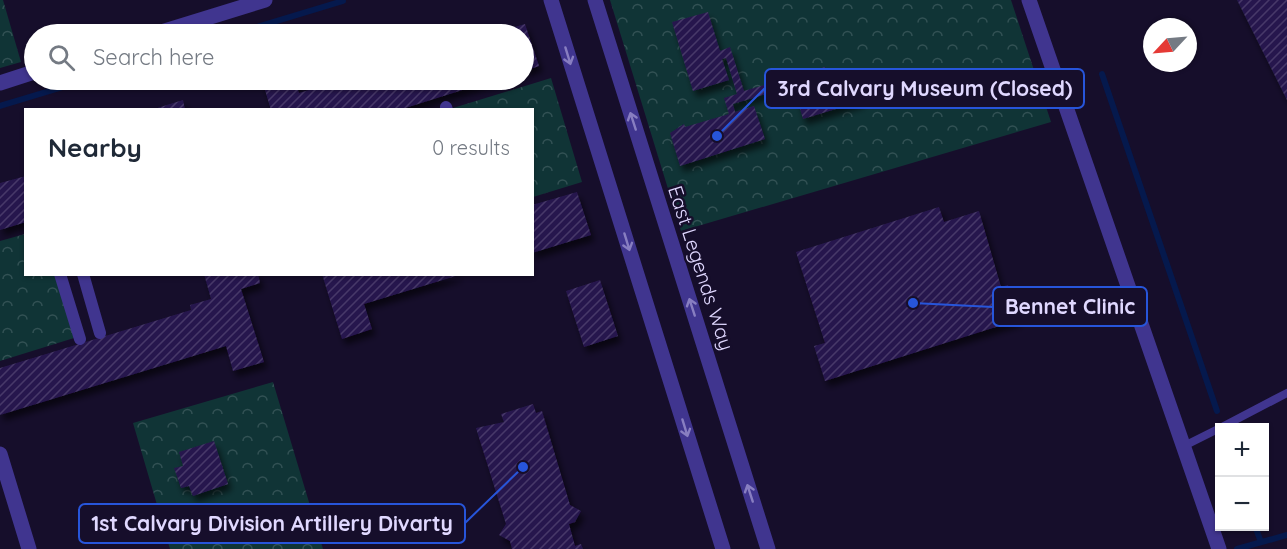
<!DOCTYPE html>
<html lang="en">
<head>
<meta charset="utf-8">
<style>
  body { margin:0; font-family:Quicksand,sans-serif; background:#f6f6f7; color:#1f2937 }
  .controls { position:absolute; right:18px; bottom:18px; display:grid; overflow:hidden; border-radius:0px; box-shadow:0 2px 4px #0004 }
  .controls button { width:54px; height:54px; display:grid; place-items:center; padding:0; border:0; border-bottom:2px solid #e0e1e3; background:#fff; color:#1f2937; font:30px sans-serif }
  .compass { position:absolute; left:1143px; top:18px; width:54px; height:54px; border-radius:50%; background:#fff; box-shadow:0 2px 4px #0004; rotate:244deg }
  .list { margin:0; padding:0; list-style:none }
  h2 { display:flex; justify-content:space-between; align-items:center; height:78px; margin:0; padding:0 24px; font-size:26px }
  h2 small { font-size:20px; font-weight:400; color:#747a83 }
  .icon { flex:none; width:33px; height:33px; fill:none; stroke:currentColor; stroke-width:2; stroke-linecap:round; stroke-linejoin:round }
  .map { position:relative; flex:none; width:1287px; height:549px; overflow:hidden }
  .search { position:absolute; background:#fff; box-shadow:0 2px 4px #0004; left:24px; top:24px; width:510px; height:66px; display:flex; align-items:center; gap:15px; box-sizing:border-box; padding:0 21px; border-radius:33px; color:#747a83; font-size:22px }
  .panel { position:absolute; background:#fff; box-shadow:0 2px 4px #0004; left:24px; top:108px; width:510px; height:168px; border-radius:0px }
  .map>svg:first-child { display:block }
  .park { fill:url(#park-crowns) }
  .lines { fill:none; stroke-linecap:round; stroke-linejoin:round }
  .stream { stroke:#05194d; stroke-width:6 }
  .building { fill:url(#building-hatch); filter:url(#shadow) }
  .service { stroke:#40358f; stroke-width:8 }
  .pedestrian { stroke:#40358f; stroke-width:12 }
  .minor { stroke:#40358f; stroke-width:15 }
  .tertiary { stroke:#40358f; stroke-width:15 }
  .oneway { stroke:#887ec1 }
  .labels { text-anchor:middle; stroke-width:5; stroke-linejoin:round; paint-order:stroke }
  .street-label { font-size:20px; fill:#e0d8ff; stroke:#160e2b }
  .leader { fill:none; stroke:#2755da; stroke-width:2 }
  .callout-dot { fill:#2755da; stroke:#160e2b; stroke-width:2 }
  .callout { fill:#160e2b; stroke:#2755da; stroke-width:2 }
  .callout-label { font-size:21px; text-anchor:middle; font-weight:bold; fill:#e0d8ff }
</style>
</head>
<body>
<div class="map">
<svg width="1287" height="549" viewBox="0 0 1287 549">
  <defs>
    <pattern id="park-crowns" width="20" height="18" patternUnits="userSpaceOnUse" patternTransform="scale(1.5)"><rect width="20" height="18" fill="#103436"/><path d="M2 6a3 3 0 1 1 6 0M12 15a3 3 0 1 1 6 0" fill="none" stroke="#325154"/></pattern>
    <pattern id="building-hatch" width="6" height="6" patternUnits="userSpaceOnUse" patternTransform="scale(1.5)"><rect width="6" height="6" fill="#28184e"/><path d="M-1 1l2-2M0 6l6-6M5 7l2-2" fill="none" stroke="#473969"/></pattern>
    <filter id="shadow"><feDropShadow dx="3.5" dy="6" stdDeviation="3" flood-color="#0009"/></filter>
  </defs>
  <rect width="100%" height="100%" fill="#160e2b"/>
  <path class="park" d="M0,0H3L21,62L0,68Z
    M610,0H1011L1051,122L681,231Z
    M551,78L582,182L533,197L532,110L453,108Z
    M25,234L26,274L55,275L74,338L0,361V241Z
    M273,382L323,549H170L133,423Z"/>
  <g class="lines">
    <path class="stream" d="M234,34L343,1
      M1102,74L1217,411
      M0,106L86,80
      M1255,526L1261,542
      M1237,549L1287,535"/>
  </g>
  <path class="building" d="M1237,0H1287V100Z
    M708,12L720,51L730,47L744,91L825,67L831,84L854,77L862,101L803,119L796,95L824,86L822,77L733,104L735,112L754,106L765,139L680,166L670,133L684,124L685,127L729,114L724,98L737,94L726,58L722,59L729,80L693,91L672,22Z
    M525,24L539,66L524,71V34H491Z
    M262,80H295L299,93L343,80H494L399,110H271Z
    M183,100L185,110H154V109Z
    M26,176V222L0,230V183Z
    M577,192L591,235L532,253V205Z
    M939,207L944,222L979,211L1001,287L1008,285L1018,320L825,381L814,346L825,343L796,252Z
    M204,274H258L260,283L241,289L264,362L233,371L226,346L0,415V368L191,310L190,305L211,299Z
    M322,274H459V275L364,304L372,329L342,339Z
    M600,280L618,336L584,347L566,291Z
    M533,404L536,413L542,411L570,505L581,511L575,522L569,524L575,546L581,544L583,549H512L510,541L499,535L506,524L476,428L504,422L501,414Z
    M214,441L228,484L193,496L189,486L181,488L174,468L183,466L179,452Z"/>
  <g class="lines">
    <path class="service" d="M1220,428L1287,393
      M1184,446L1220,428"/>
    <path class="pedestrian" d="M446,107L447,110
      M60,274L80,339
      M83,274L100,333"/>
    <path class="minor" d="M155,34L265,0
      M0,83L34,72
      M0,454L29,549"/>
    <path class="tertiary" d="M551,0L723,549
      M595,0L768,549
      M1029,0L1219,549"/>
  </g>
  <defs><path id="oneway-shaft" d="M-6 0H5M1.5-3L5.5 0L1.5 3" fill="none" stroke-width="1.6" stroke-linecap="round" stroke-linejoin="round" transform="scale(1.5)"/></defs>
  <g class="oneway">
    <use href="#oneway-shaft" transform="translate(568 56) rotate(73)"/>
    <use href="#oneway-shaft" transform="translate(633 121) rotate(-108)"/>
    <use href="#oneway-shaft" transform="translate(627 242) rotate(73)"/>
    <use href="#oneway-shaft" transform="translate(692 307) rotate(-108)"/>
    <use href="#oneway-shaft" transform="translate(685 428) rotate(73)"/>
    <use href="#oneway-shaft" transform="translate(750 493) rotate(-108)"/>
  </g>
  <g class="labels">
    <g class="street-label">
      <text transform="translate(701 268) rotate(72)" y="7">East Legends Way</text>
    </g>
  </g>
  <path class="leader" d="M717 136L765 88M913 303L993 307M523 467L465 523"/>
  <g class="callout-dot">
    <circle cx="717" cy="136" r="6"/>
    <circle cx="913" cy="303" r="6"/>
    <circle cx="523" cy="467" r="6"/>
  </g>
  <g class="callout">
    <rect x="765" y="69" width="319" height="39" rx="6"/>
    <rect x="993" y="287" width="154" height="39" rx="6"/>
    <rect x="79" y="504" width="386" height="39" rx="6"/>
  </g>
  <g class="callout-label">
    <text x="925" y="96">3rd Calvary Museum (Closed)</text>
    <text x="1070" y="314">Bennet Clinic</text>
    <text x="272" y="531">1st Calvary Division Artillery Divarty</text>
  </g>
</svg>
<div class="controls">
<button>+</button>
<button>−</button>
</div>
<svg class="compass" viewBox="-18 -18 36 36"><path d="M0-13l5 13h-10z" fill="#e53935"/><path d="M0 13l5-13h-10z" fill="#747a83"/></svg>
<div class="search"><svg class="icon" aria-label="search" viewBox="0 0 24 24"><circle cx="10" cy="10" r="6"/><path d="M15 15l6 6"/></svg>Search here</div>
<section class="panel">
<h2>Nearby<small>0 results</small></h2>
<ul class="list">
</ul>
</section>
</div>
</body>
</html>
